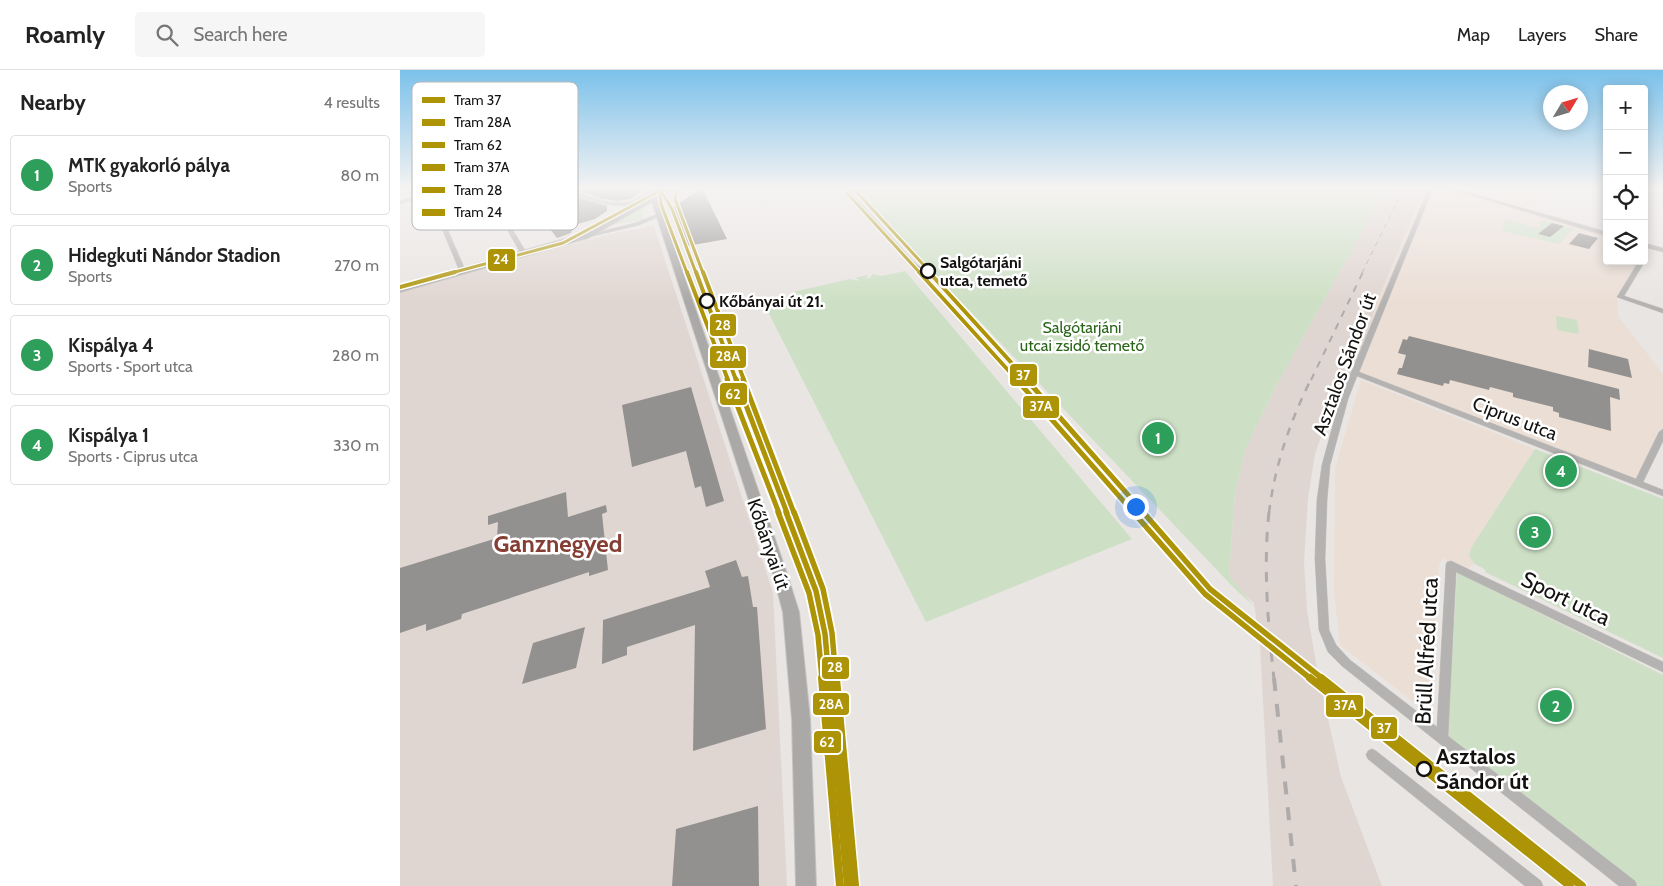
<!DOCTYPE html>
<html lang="en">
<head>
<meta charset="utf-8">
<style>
  body { margin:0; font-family:Cabin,sans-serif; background:#f6f6f6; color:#222 }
  .controls { position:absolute; right:15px; top:15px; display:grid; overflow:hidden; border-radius:5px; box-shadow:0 2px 12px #0003 }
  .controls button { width:45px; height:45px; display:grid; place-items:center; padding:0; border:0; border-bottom:1px solid #e0e0e0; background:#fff; color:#222; font:25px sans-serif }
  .compass { position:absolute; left:1143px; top:15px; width:45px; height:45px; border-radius:50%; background:#fff; box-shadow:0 2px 12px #0003; rotate:52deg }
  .you { position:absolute; left:735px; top:436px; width:18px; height:18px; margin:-12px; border:4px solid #fff; border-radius:50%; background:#1a73e8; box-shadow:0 0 0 8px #1a73e833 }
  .badge { display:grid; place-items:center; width:32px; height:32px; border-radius:50%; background:#5f5c5a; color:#fff; font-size:16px; font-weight:700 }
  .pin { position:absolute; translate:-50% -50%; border:2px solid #fff; box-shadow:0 1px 5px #0006 }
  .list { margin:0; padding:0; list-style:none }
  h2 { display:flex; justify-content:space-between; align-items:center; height:65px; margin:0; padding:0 20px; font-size:21px }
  h2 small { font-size:16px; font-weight:400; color:#767676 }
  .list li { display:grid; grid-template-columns:32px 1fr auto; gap:15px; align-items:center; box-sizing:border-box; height:80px; margin:0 10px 10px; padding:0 10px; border:1px solid #e0e0e0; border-radius:5px }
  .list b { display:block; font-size:19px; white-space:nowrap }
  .list p { margin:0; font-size:16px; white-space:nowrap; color:#767676 }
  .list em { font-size:16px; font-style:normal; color:#767676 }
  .icon { flex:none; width:28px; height:28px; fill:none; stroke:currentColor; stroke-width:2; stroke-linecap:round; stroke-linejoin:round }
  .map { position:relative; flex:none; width:1263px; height:816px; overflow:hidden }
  header { display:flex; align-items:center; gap:30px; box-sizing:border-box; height:70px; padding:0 25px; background:#fff; border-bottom:1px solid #e0e0e0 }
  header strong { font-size:24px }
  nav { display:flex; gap:28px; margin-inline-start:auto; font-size:18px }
  .search { width:350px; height:45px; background:#f6f6f6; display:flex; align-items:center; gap:12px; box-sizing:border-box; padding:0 18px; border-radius:5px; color:#767676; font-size:19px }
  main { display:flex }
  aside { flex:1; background:#fff }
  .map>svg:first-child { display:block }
  .built { fill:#e0d6d1 }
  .industrial { fill:#ebded5 }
  .green { fill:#cde0c5 }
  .building { fill:#93918f }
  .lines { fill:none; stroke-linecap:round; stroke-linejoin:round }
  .street-casing { stroke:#c6c3c2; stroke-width:1 }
  .secondary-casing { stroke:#c6c3c2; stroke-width:2 }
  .street { fill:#b4b3b2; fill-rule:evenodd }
  .secondary { fill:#aaa9a8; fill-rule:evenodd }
  .tram { stroke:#aeabaa; stroke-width:1 }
  .rail-far4 { stroke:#aeabaa; stroke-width:1; stroke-dasharray:5 5; stroke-linecap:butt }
  .rail-far3 { stroke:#aeabaa; stroke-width:2; stroke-dasharray:7 7; stroke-linecap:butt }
  .rail-far2 { stroke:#aeabaa; stroke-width:2.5; stroke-dasharray:8 8; stroke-linecap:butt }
  .rail-far1 { stroke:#aeabaa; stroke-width:3; stroke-dasharray:10 10; stroke-linecap:butt }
  .rail { stroke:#aeabaa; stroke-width:4; stroke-dasharray:13 13; stroke-linecap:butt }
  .tram-1-far4-casing { stroke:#fff; stroke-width:5.5 }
  .tram-1-far3-casing { stroke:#fff; stroke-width:7 }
  .tram-1-far2-casing { stroke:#fff; stroke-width:9 }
  .tram-1-far1-casing { stroke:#fff; stroke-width:9 }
  .tram-1-casing { stroke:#fff; stroke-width:11 }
  .tram-2-far4-casing { stroke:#fff; stroke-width:5.5 }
  .tram-2-far3-casing { stroke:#fff; stroke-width:7 }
  .tram-2-far2-casing { stroke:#fff; stroke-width:9 }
  .tram-2-far1-casing { stroke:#fff; stroke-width:9 }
  .tram-2-casing { stroke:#fff; stroke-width:11 }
  .tram-3-far4-casing { stroke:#fff; stroke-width:5.5 }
  .tram-3-far3-casing { stroke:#fff; stroke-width:7 }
  .tram-3-far2-casing { stroke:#fff; stroke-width:9 }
  .tram-3-far1-casing { stroke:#fff; stroke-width:9 }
  .tram-3-casing { stroke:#fff; stroke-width:11 }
  .tram-4-far4-casing { stroke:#fff; stroke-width:5.5 }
  .tram-4-far3-casing { stroke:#fff; stroke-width:7 }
  .tram-4-far2-casing { stroke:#fff; stroke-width:9 }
  .tram-4-far1-casing { stroke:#fff; stroke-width:9 }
  .tram-4-casing { stroke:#fff; stroke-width:11 }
  .tram-5-far4-casing { stroke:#fff; stroke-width:5.5 }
  .tram-5-far3-casing { stroke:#fff; stroke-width:7 }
  .tram-5-far2-casing { stroke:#fff; stroke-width:9 }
  .tram-5-far1-casing { stroke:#fff; stroke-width:9 }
  .tram-5-casing { stroke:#fff; stroke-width:11 }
  .tram-6-far1-casing { stroke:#fff; stroke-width:5.5 }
  .tram-6-casing { stroke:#fff; stroke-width:7 }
  .tram-1-far4 { stroke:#ad9306; stroke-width:3 }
  .tram-1-far3 { stroke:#ad9306; stroke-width:4 }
  .tram-1-far2 { stroke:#ad9306; stroke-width:5 }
  .tram-1-far1 { stroke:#ad9306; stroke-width:5.5 }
  .tram-1 { stroke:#ad9306; stroke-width:8 }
  .tram-2-far4 { stroke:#ad9306; stroke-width:3 }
  .tram-2-far3 { stroke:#ad9306; stroke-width:4 }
  .tram-2-far2 { stroke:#ad9306; stroke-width:5 }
  .tram-2-far1 { stroke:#ad9306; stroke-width:5.5 }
  .tram-2 { stroke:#ad9306; stroke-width:8 }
  .tram-3-far4 { stroke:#ad9306; stroke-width:3 }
  .tram-3-far3 { stroke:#ad9306; stroke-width:4 }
  .tram-3-far2 { stroke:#ad9306; stroke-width:5 }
  .tram-3-far1 { stroke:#ad9306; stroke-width:5.5 }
  .tram-3 { stroke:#ad9306; stroke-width:8 }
  .tram-4-far4 { stroke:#ad9306; stroke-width:3 }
  .tram-4-far3 { stroke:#ad9306; stroke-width:4 }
  .tram-4-far2 { stroke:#ad9306; stroke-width:5 }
  .tram-4-far1 { stroke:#ad9306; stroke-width:5.5 }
  .tram-4 { stroke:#ad9306; stroke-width:8 }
  .tram-5-far4 { stroke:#ad9306; stroke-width:3 }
  .tram-5-far3 { stroke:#ad9306; stroke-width:4 }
  .tram-5-far2 { stroke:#ad9306; stroke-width:5 }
  .tram-5-far1 { stroke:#ad9306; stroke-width:5.5 }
  .tram-5 { stroke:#ad9306; stroke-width:8 }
  .tram-6-far1 { stroke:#ad9306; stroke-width:3 }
  .tram-6 { stroke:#ad9306; stroke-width:4 }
  .stop-dot { fill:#fff; stroke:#141211; stroke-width:2.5 }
  .labels { text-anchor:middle; stroke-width:5; stroke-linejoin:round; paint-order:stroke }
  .far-stop-label { font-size:16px; font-weight:bold; fill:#141211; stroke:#fff; text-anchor:start }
  .far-park-label { font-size:16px; fill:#296519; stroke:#fff }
  .street-label { font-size:19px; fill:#141211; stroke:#fff }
  .near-street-label { font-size:22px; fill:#141211; stroke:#fff }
  .near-stop-label { font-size:22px; font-weight:bold; fill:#141211; stroke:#fff; text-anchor:start }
  .district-label { font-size:24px; font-weight:bold; fill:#853e34; stroke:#fff }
  .key { fill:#fff; stroke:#b8b8b8; stroke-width:1 }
  .key-label { font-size:14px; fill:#141211 }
  .line-badge { stroke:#fff; stroke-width:2 }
  .badge-label { font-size:14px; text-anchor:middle; font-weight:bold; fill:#fff }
</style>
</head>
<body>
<header>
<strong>Roamly</strong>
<div class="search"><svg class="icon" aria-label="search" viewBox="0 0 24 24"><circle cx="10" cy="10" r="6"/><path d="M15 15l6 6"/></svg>Search here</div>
<nav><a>Map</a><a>Layers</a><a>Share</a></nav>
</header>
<main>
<aside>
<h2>Nearby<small>4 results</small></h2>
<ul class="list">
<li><span class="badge" style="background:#2e9e5b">1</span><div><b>MTK gyakorló pálya</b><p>Sports</p></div><em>80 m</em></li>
<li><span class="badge" style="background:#2e9e5b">2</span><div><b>Hidegkuti Nándor Stadion</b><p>Sports</p></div><em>270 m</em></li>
<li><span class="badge" style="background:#2e9e5b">3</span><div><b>Kispálya 4</b><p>Sports · Sport utca</p></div><em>280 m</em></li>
<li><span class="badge" style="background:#2e9e5b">4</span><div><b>Kispálya 1</b><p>Sports · Ciprus utca</p></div><em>330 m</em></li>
</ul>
</aside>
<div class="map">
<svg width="1263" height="816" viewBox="0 0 1263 816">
  <rect width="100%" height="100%" fill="#e9e5e3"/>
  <path class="built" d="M986,118H1025L978,229L955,303L936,324L915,384L908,428L904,492L907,541L918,604L941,707L982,816H873L860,576L854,533L836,517L829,506L835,421L846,378L876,316Z
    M254,156L373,523L387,816H0V221L210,164Z"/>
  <path class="industrial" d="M1025,118H1169L1129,138L1207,161V191H1240L1217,226L1218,246L1263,304V362L1238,414L955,303L978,229Z
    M961,310L1135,379L1081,464L1069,486L1075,494L1066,499L1043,488L1039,494L1028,640H1024L940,575L934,522L935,398Z"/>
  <path class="green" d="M453,118H986L876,316L846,378L835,421L829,506L854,536L837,521Z
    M238,137H244L242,150L210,155Z
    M1105,149L1136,158L1141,155L1138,153L1144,150L1173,159L1159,174L1102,161Z
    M505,201L732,469L526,552L363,232L395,225L393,222L450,209L461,211L455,208L468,205L466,209L470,208L473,204L481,206Z
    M1156,246L1177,250L1179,264L1157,260Z
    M1135,379L1263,429V588L1085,502L1086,500L1075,494L1069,486L1071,478Z
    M1057,502L1263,605V816H1239L1048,667Z"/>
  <path class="building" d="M150,118H160L176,127L207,136V141L195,149L174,155L171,163L157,168L137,142L147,135L133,124Z
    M171,118L187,119L239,118L240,122L231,129L217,131L200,128Z
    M302,118L327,169L287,176L272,138Z
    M1152,153L1164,156L1150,167L1138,164Z
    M1179,163L1198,168L1189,179L1169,174Z
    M1009,266L1219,319L1220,330L1210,327L1211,361L1159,347V343L1153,341V337L1113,327V323L1090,317L1089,320L1050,310L1049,314L1044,313L1043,316L997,304L999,298H1002L1006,285L998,283L1003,269L1007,270Z
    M1189,279L1228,289L1232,308L1188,297Z
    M291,317L324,431L306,437L301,416L295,418L286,381L232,397L222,335Z
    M166,422L168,447L206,435L207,442L202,444L208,500L189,506V502L62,544L61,549L26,561V554L0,563V498L97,468L98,452L88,455V446Z
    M336,490L342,507L348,506L353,537H357L366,659L293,681L295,555L227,577V585L202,594L203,550L310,517L305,501Z
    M185,557L176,598L122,614L133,573Z
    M358,736L359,816H272L276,759Z"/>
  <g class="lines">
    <defs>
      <path id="street" d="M22,118H26L31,121L42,118H47V119L33,124L39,139L93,130L140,118H146L96,132L126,182L123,184L120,182L92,133L40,142L66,202L63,204L60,202L28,125L0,134V131L27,123Z
        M162,118H167C184,125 214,137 232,131C239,128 244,124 249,120L253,121C247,127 239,133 230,135C211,138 177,129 162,118Z
        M443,118H447L513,191L530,205V207H526L509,193Z
        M1029,118H1033L959,302L1236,409L1259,362L1263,359V371L1243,412L1263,420V426L957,306L948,329L930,395L927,430L925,489L929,560L936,575L950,590L1037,657L1046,495L1047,492L1051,491L1263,592V602L1056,502L1048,666L1235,811L1237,816H1219L942,596L928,582L919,560L915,489L917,430L922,395L940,329Z
        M1047,118H1052L1207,162V166Z
        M258,144L263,145L239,155L185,168L182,166L235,153Z
        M1244,173L1263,178V182L1244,177Z
        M1244,190L1245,191L1224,226L1263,239V243L1217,227L1239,191H1244Z
        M972,679L976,681L1141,811L1143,816H1125L968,689L966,685L968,681Z"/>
      <path id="secondary" d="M243,118H250L255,124L267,118H274L257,128L387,504L399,542L410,649L416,816H396L392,649L383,542L373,504L252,132L188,168L0,222V216L182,164L250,127L248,122Z"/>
    </defs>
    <use href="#street" class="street-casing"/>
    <use href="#secondary" class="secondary-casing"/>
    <use href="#street" class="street"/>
    <use href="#secondary" class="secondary"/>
    <path class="tram" d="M256,118L265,130"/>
    <path class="rail-far4" d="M962,203L1004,118"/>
    <path class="rail-far3" d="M911,310L963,202"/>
    <path class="rail-far2" d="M869,443C875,394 890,352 911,309"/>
    <path class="rail-far1" d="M869,442C863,497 868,554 874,609"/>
    <path class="rail" d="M874,608L896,816"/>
    <defs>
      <path id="tram-1-far4" d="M453,118L531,203"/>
      <path id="tram-1-far3" d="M529,202L627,310"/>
      <path id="tram-1-far2" d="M626,309L744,443"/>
      <path id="tram-1-far1" d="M743,442L810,519L923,609"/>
      <path id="tram-1" d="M921,608L1182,816"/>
      <path id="tram-2-far4" d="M259,118L272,139L296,203"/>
      <path id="tram-2-far3" d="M296,202L336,310"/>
      <path id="tram-2-far2" d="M336,309L387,443"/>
      <path id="tram-2-far1" d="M386,442L416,521L425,564L429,609"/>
      <path id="tram-2" d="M429,608L448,816"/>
      <path id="tram-3-far4" d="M262,118L260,125L261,134L287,203"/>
      <path id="tram-3-far3" d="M287,202L328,310"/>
      <path id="tram-3-far2" d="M327,309L379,443"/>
      <path id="tram-3-far1" d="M378,442L409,523L418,565L422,609"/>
      <path id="tram-3" d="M422,608L440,816"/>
      <path id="tram-4-far4" d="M447,123L520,203"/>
      <path id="tram-4-far3" d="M519,202L617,310"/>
      <path id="tram-4-far2" d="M616,309L734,443"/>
      <path id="tram-4-far1" d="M733,442L805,524L911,609"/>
      <path id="tram-4" d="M910,608L1170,816"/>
      <path id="tram-5-far4" d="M277,121L275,129L303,203"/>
      <path id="tram-5-far3" d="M303,202L344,310"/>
      <path id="tram-5-far2" d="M343,309L394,443"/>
      <path id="tram-5-far1" d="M394,442L423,519L432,563L436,609"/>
      <path id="tram-5" d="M436,608L455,815"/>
      <path id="tram-6-far1" d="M51,203L163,173L265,118"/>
      <path id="tram-6" d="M0,217L55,202"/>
    </defs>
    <use href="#tram-1-far4" class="tram-1-far4-casing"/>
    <use href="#tram-1-far3" class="tram-1-far3-casing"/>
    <use href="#tram-1-far2" class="tram-1-far2-casing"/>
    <use href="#tram-1-far1" class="tram-1-far1-casing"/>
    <use href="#tram-1" class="tram-1-casing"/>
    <use href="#tram-2-far4" class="tram-2-far4-casing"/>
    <use href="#tram-2-far3" class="tram-2-far3-casing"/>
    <use href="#tram-2-far2" class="tram-2-far2-casing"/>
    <use href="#tram-2-far1" class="tram-2-far1-casing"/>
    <use href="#tram-2" class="tram-2-casing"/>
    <use href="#tram-3-far4" class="tram-3-far4-casing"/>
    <use href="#tram-3-far3" class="tram-3-far3-casing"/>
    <use href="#tram-3-far2" class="tram-3-far2-casing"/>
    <use href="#tram-3-far1" class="tram-3-far1-casing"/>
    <use href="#tram-3" class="tram-3-casing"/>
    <use href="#tram-4-far4" class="tram-4-far4-casing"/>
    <use href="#tram-4-far3" class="tram-4-far3-casing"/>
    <use href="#tram-4-far2" class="tram-4-far2-casing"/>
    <use href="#tram-4-far1" class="tram-4-far1-casing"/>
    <use href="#tram-4" class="tram-4-casing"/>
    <use href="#tram-5-far4" class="tram-5-far4-casing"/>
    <use href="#tram-5-far3" class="tram-5-far3-casing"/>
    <use href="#tram-5-far2" class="tram-5-far2-casing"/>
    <use href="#tram-5-far1" class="tram-5-far1-casing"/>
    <use href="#tram-5" class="tram-5-casing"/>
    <use href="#tram-6-far1" class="tram-6-far1-casing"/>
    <use href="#tram-6" class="tram-6-casing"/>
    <use href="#tram-1-far4" class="tram-1-far4"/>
    <use href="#tram-1-far3" class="tram-1-far3"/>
    <use href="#tram-1-far2" class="tram-1-far2"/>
    <use href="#tram-1-far1" class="tram-1-far1"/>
    <use href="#tram-1" class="tram-1"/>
    <use href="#tram-2-far4" class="tram-2-far4"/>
    <use href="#tram-2-far3" class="tram-2-far3"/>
    <use href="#tram-2-far2" class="tram-2-far2"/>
    <use href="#tram-2-far1" class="tram-2-far1"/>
    <use href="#tram-2" class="tram-2"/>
    <use href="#tram-3-far4" class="tram-3-far4"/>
    <use href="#tram-3-far3" class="tram-3-far3"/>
    <use href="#tram-3-far2" class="tram-3-far2"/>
    <use href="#tram-3-far1" class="tram-3-far1"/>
    <use href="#tram-3" class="tram-3"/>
    <use href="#tram-4-far4" class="tram-4-far4"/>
    <use href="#tram-4-far3" class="tram-4-far3"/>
    <use href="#tram-4-far2" class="tram-4-far2"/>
    <use href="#tram-4-far1" class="tram-4-far1"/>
    <use href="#tram-4" class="tram-4"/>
    <use href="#tram-5-far4" class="tram-5-far4"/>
    <use href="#tram-5-far3" class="tram-5-far3"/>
    <use href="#tram-5-far2" class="tram-5-far2"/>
    <use href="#tram-5-far1" class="tram-5-far1"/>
    <use href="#tram-5" class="tram-5"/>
    <use href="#tram-6-far1" class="tram-6-far1"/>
    <use href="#tram-6" class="tram-6"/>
  </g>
  <linearGradient id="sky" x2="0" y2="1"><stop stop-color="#7bc1eb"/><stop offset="0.51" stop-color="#f5f3f2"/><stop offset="1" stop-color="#f5f3f2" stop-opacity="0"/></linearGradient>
  <rect width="1263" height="232" fill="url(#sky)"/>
  <g class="stop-dot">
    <circle cx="528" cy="201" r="7"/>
    <circle cx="307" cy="231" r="7"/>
    <circle cx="1024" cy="699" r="7"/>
  </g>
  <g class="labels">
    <g class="far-stop-label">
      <text x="540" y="198">Salgótarjáni<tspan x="540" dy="18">utca, temető</tspan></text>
      <text x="319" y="237">Kőbányai út 21.</text>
    </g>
    <g class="far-park-label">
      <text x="682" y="263">Salgótarjáni<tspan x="682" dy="18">utcai zsidó temető</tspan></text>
    </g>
    <g class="street-label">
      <text transform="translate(944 294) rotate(-70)" y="7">Asztalos Sándor út</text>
      <text transform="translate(1115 348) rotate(21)" y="7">Ciprus utca</text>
      <text transform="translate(369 474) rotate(71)" y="7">Kőbányai út</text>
    </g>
    <g class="near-street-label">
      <text transform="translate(1166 528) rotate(26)" y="8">Sport utca</text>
      <text transform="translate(1026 581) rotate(-87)" y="8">Brüll Alfréd utca</text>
    </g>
    <g class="near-stop-label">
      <text x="1036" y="694">Asztalos<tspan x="1036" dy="25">Sándor út</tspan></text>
    </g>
    <g class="district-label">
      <text x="158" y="482">Ganznegyed</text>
    </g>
  </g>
  <rect x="12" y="12" width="166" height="148" rx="8" class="key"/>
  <rect x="22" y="27" width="23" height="6" fill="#ad9306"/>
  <rect x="22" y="49" width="23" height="7" fill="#ad9306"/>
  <rect x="22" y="72" width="23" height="6" fill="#ad9306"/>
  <rect x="22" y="94" width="23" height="7" fill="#ad9306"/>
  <rect x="22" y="117" width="23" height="6" fill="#ad9306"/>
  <rect x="22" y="139" width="23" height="7" fill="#ad9306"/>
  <g class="key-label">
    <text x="54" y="35">Tram 37</text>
    <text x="54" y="57">Tram 28A</text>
    <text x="54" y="80">Tram 62</text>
    <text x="54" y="102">Tram 37A</text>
    <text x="54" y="125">Tram 28</text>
    <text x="54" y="147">Tram 24</text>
  </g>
  <g class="line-badge">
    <rect x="87" y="178" width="29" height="24" rx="5" fill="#ad9306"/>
    <rect x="309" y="243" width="28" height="24" rx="5" fill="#ad9306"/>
    <rect x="309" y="275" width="38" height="24" rx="5" fill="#ad9306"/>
    <rect x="609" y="293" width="29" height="24" rx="5" fill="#ad9306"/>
    <rect x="319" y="312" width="29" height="24" rx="5" fill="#ad9306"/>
    <rect x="622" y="325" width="38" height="24" rx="5" fill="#ad9306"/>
    <rect x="421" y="586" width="29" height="24" rx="5" fill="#ad9306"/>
    <rect x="412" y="622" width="38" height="24" rx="5" fill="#ad9306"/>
    <rect x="925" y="624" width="39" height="24" rx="5" fill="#ad9306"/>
    <rect x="970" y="646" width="28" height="24" rx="5" fill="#ad9306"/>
    <rect x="413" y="660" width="29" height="24" rx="5" fill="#ad9306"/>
  </g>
  <g class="badge-label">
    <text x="101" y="194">24</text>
    <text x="323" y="260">28</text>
    <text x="328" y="291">28A</text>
    <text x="623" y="310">37</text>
    <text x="333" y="329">62</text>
    <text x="641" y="341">37A</text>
    <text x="435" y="602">28</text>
    <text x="431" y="639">28A</text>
    <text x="945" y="640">37A</text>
    <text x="984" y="663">37</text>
    <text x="427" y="677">62</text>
  </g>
</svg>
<div class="controls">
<button>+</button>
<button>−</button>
<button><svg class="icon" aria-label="locate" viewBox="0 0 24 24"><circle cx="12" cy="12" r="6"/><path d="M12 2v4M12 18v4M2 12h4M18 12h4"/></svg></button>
<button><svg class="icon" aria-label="layers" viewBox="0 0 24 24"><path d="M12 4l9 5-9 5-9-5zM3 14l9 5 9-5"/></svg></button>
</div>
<svg class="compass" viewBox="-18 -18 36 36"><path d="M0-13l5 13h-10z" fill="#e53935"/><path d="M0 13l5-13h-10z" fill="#767676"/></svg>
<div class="you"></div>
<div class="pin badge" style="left:758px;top:368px;background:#2e9e5b">1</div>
<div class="pin badge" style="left:1156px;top:636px;background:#2e9e5b">2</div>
<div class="pin badge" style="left:1135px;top:462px;background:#2e9e5b">3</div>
<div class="pin badge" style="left:1161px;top:401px;background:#2e9e5b">4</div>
</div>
</main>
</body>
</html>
